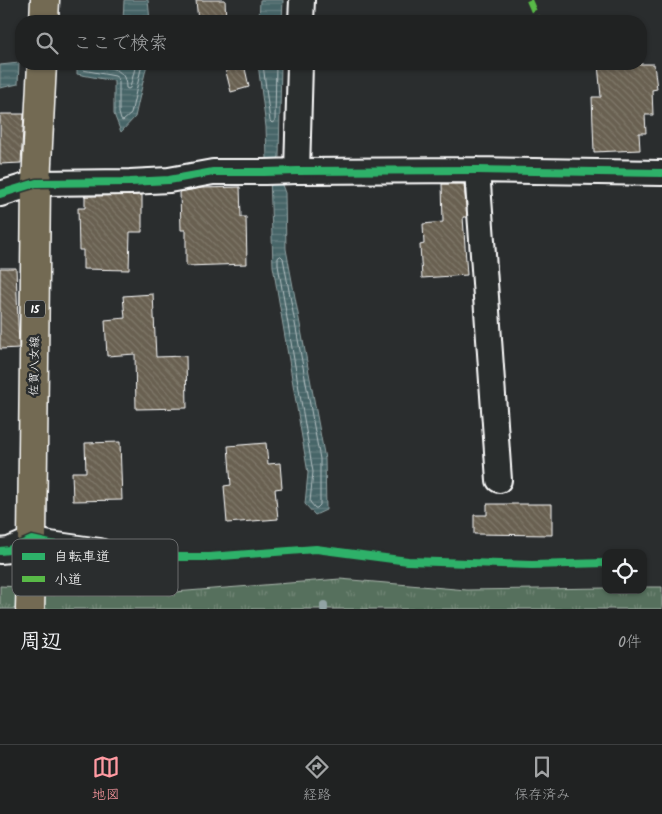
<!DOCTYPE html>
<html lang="ja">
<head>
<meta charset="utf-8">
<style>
  body { margin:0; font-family:Kalam,"Klee One",sans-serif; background:#2d2f2f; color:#f1f3f6 }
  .controls { position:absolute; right:15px; bottom:15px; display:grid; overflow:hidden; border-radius:10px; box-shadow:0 1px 4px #0004 }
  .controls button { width:45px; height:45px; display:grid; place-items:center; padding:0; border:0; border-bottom:1px solid #3d3f40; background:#202222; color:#f1f3f6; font:25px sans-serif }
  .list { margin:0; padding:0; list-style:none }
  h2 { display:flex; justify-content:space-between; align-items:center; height:65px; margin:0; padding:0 20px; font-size:21px }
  h2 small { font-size:16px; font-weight:400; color:#a2a4a5 }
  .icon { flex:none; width:28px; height:28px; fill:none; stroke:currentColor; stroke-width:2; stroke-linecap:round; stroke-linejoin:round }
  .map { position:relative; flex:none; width:662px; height:609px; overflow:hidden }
  .search { position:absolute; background:#202222; box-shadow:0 1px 4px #0004; left:15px; right:15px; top:15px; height:55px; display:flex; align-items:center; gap:12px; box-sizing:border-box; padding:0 18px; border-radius:20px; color:#a2a4a5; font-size:19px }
  .sheet { height:135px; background:#202222 }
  nav { display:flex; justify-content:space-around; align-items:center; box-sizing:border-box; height:70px; border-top:1px solid #3d3f40; background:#202222; font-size:14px; color:#a2a4a5 }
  nav a { display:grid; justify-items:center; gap:2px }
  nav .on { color:#ff9aa2 }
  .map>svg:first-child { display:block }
  .grass { fill:url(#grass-tufts); stroke:#abb8ae }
  .water { fill:url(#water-rules); stroke:#91a3a4 }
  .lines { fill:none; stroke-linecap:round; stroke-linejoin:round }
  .shore { stroke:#b5c1c3; stroke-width:1 }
  .stream { stroke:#91a3a4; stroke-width:8 }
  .building { fill:url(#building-back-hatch); stroke:#fff }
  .street-casing { stroke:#fff; stroke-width:28 }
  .primary-casing { stroke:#fff; stroke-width:31 }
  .street { stroke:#2a2d2e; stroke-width:24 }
  .primary { stroke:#736b52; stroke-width:28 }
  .quiet { stroke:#58b947; stroke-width:6; stroke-dasharray:12 6; stroke-linecap:butt }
  .cycleway-casing { stroke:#2a2d2e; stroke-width:11 }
  .cycleway { stroke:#2db169; stroke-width:8 }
  .labels { text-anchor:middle; stroke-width:5; stroke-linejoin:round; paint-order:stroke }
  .shield { fill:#2a2d2e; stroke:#bfc0c0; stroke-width:1 }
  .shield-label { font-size:11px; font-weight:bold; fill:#fff }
  .street-label { font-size:12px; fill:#fff; stroke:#2a2d2e }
  .key { fill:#2a2d2e; stroke:#6a6c6d; stroke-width:1 }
  .key-label { font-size:14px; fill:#fff }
</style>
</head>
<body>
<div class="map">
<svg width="662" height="609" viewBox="0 0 662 609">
  <defs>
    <pattern id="grass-tufts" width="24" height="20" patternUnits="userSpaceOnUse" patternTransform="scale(1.25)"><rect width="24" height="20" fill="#57705d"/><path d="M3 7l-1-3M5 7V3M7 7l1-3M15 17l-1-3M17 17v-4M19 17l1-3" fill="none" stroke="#708575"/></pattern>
    <pattern id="water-rules" width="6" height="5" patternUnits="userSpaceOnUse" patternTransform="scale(1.25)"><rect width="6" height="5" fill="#476568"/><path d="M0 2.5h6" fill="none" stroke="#637c7f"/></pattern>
    <pattern id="building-back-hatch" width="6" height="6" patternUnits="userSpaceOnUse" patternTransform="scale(1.25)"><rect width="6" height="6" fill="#696151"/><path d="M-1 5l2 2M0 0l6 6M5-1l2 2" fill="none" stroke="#80796b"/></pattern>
  </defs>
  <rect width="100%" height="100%" fill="#2a2d2e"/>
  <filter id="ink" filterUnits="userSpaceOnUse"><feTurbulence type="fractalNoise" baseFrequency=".02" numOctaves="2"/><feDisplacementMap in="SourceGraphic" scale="10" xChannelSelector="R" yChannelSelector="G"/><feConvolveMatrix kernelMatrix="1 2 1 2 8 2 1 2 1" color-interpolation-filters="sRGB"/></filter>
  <g filter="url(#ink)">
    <path class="grass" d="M340,579L467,590L606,588V590H643V587H662V609H0V586L162,593Z"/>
    <path class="water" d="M124,0H148L150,21H123Z
      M260,0H283L282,21H259Z
      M19,63L18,84L0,88V65Z
      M77,64H147L135,117L121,132L114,114V81L77,74Z
      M258,64H281L279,156L277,171L285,193L286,249L325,459L326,510L315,515L305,504L308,473L273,266L270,175L267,159L266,127Z"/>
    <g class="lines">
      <path class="shore" d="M82,64V68L83,70L115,76L118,78L119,82V113L121,120L123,121L131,114L142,64
        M88,64C104,70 126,63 126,88L128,89L130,88L136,64
        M263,64L270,121L272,123L275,121L276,64
        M281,256L283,258L320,459V505L317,508H315L310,502L313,472L278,265V258Z"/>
      <path class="stream" d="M324,609V605"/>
    </g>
    <path class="building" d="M196,0H225L226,21H198Z
      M224,64H244L249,87L231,92Z
      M598,64H654L657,89L652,90L653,115H645L646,133H639L640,150L594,152L592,97H601Z
      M0,114H24L21,163L0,164Z
      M442,184H464L467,217H463L467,275L422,278L420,245L424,244L423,224L443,222Z
      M240,187L241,217H246L247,264L186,266V230H181L180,192L202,188Z
      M142,195V232H130L129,270L83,269V250H79L78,208H85V196Z
      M0,268H16L19,348L0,349Z
      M153,294L156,357L186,356L187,408L136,409L135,354L107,356L105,320L125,318L123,296Z
      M120,442L122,500L73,501L72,472H86L85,443Z
      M266,443L268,464L280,463L282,488L275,489L278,519L227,523L224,486L231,485L228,446Z
      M487,504H552V535L474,534V515H487Z"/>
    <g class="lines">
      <defs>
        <path id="street" d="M301,21L302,0
          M477,170L499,480
          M297,171L300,64
          M0,194L36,183L130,182L169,180L213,172H265L297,171L477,170L662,173
          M0,551L9,550L32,540L50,544L100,551"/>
        <path id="primary" d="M44,21L45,0
          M30,609L32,540L36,183L42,64"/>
      </defs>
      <use href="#street" class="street-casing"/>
      <use href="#primary" class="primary-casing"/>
      <use href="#street" class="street"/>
      <use href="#primary" class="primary"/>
      <path class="quiet" d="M529,0L538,21"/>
      <defs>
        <path id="cycleway" d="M0,194L36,183L130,182L169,180L213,172H265L297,171L477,170L662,173
          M0,551L9,550L32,540L50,544L137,557H209L316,549L408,561L532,565L606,563"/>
      </defs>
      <use href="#cycleway" class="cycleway-casing"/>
      <use href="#cycleway" class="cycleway"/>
    </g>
  </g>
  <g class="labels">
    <rect class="shield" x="25" y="300.5" width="20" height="17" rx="4"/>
    <g class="shield-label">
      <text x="35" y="313">15</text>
    </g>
    <g class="street-label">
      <text transform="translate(34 366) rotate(-89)" y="4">佐賀八女線</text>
    </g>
  </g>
  <rect x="12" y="539" width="166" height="57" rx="8" class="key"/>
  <rect x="22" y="553" width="23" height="7" fill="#2db169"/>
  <rect x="22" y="576" width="23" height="6" fill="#58b947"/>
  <g class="key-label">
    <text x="54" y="561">自転車道</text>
    <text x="54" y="584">小道</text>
  </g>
</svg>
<div class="controls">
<button><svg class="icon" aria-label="locate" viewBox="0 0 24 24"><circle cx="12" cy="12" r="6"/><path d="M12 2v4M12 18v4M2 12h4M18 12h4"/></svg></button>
</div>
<div class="search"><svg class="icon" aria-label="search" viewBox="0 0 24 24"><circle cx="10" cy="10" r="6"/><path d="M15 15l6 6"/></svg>ここで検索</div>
</div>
<section class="sheet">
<h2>周辺<small>0件</small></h2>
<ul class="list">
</ul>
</section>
<nav>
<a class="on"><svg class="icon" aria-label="map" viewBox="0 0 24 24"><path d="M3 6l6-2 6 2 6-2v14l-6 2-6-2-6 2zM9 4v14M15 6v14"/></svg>地図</a>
<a><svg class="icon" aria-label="directions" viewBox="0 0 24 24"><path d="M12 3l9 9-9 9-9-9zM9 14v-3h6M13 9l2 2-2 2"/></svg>経路</a>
<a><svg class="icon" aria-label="saved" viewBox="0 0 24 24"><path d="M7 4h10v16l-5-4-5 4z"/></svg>保存済み</a>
</nav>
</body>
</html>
